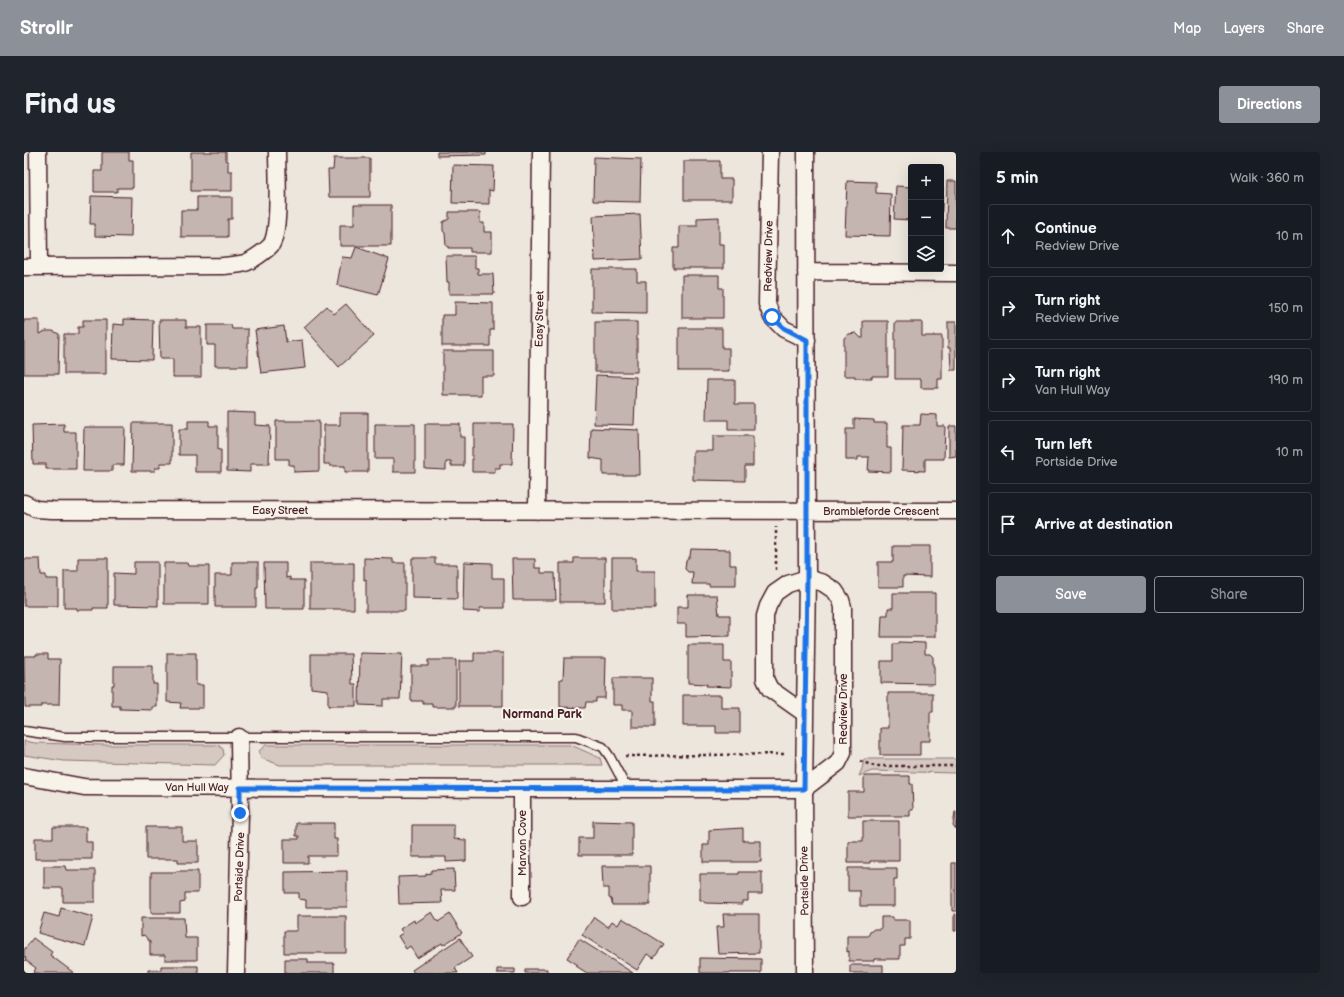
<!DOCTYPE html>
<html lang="en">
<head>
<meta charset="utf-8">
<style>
  body { margin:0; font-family:"Balsamiq Sans",sans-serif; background:#20242c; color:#f1f3f6 }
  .controls { position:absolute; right:12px; top:12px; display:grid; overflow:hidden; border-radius:4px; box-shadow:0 4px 16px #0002 }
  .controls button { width:36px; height:36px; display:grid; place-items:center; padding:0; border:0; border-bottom:1px solid #363941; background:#171b24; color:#f1f3f6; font:20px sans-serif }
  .stop { position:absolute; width:12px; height:12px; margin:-9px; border:3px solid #1a73e8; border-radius:50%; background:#fff }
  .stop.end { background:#1a73e8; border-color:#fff; box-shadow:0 1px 4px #0008 }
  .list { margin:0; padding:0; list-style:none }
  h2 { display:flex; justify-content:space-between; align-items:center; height:52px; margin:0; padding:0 16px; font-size:17px }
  h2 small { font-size:13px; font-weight:400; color:#9ea1a6 }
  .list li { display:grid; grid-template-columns:26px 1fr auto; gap:12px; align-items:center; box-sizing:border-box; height:64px; margin:0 8px 8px; padding:0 8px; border:1px solid #363941; border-radius:4px }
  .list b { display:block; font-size:15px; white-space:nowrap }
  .list p { margin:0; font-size:13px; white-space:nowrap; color:#9ea1a6 }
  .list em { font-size:13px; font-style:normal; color:#9ea1a6 }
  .actions { display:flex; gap:8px; padding:12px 16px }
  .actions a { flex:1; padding:9px 0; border:1px solid #8c9099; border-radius:4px; text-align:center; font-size:14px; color:#8c9099 }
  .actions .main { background:#8c9099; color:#fff }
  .icon { flex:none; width:22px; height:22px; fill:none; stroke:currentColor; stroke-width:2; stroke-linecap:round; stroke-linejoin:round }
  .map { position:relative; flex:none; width:932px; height:821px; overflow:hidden; border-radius:4px }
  header { display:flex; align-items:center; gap:24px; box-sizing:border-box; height:56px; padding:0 20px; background:#8c9099; color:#fff }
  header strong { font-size:19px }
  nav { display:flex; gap:22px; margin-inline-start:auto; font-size:14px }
  .intro { display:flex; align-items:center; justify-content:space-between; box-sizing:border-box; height:96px; padding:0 24px }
  h1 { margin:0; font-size:28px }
  .button { padding:10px 18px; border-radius:4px; background:#8c9099; color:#fff; font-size:14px; font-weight:700 }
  main { display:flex; gap:24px; padding:0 24px }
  aside { flex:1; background:#171b24; border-radius:4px; box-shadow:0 4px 16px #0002 }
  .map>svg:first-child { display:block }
  .green { fill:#d5c9c2; stroke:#907476 }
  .building { fill:#c4b5b0; stroke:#4a1f2b }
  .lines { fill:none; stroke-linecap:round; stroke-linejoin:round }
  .lane-casing { stroke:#4a1f2b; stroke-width:11 }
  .street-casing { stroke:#4a1f2b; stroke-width:19 }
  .path { stroke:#4a1f2b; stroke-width:2.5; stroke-dasharray:3 3; stroke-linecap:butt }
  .lane { stroke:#f7f3e8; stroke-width:8 }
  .street { stroke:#f7f3e8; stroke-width:16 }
  .route { stroke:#1a73e8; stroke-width:5 }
  .labels { text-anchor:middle; stroke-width:4; stroke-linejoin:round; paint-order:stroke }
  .street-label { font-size:11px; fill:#4a1f2b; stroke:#f7f3e8 }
  .neighbourhood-label { font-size:12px; font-weight:bold; fill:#4a1f2b; stroke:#f7f3e8 }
</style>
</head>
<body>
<header>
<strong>Strollr</strong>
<nav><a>Map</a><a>Layers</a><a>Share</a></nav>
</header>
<div class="intro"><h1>Find us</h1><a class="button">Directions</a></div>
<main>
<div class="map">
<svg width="932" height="821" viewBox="0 0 932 821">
  <rect width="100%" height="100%" fill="#ece6dd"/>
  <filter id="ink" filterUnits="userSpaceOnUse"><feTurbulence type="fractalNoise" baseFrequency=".025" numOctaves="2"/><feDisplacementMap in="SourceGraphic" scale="8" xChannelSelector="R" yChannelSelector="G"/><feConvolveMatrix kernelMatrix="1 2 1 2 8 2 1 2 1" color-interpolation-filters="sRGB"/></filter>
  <g filter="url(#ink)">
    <path class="green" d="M0,589L11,591L80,593H194L199,597L200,603L191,613L40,609L0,603Z
      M242,593H547L576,606L578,613H256L237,606L235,599Z
      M840,607H932V621L848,619L835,624L838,617Z"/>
    <path class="building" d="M78,0H105V8H109V36H93V40H70V19H78Z
      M167,0H202V9H204V19H208V39H167Z
      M413,0H462V3L413,4Z
      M570,5L617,7L616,50L569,49Z
      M310,6H346V45H305L304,18H309Z
      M660,9H696V27H708V48H660Z
      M429,13L470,14L469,39L465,38V52L428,51Z
      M823,29L852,30V41L867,42L866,84L821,83Z
      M923,29H932V76H922Z
      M872,34L887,35V68L870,67Z
      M917,36H919L917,79Z
      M67,44L108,45L107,85L71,84V72H66Z
      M173,45H208V67H204V85H157V58H173Z
      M330,53H367V94H316V73H330Z
      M425,60H456V71H460V80H468V100H446V96H424V94H422L421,81L419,79V70L425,67Z
      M616,62L618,107L571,109L569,64Z
      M695,65V92H700V116H649V96H655V74H673V66Z
      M332,95L365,107L354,143L313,133L318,105L328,106Z
      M422,104H451V116H454V122H469L470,142H425V130H423Z
      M568,117H613V129H622V161L568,160Z
      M658,123H695V136H699V166H658Z
      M431,150L469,151V178H466V194H418V163H431Z
      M322,152L350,184L315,215L280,175L303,154L310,162Z
      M100,167L129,168L128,208L88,207L89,172L100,173Z
      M0,168H15V182L22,179H29L35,182L34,222H0Z
      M59,168H82V222H40V182H54V175H59Z
      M135,168H162V175H177V225H149V207H136Z
      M839,169H864V224H848V226H831V224H820V186L825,182L832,181L837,186H839Z
      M571,170H613V220H571Z
      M871,170H898V184H918V227H914V236H897V227H871Z
      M924,170H932V218H927L926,196H924Z
      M183,173H207L208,177H224V214H191V193H183Z
      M260,174L262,190L278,188L281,216L237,221L231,178Z
      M655,176H698V196H705V219H655Z
      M419,199H470V224H457V243H419Z
      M572,223L612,225L610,273L570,272Z
      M683,228H711V252H730V278H704V268H682Z
      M203,260L231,261V273L246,274L245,312H226V320L203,319Z
      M316,261H344V320H321V314H306V312H300V273H316Z
      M897,262L913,263V274H921L920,307H901V319L878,318L879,273H896Z
      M830,267L850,268V271H863V296H867V320L844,319L845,305H834V308H822V277H830Z
      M164,269H185V274H194V298H197V320H171V303H155V277H164Z
      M252,269H295V319L270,320V313H265V307H252Z
      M109,271H148V311H136V316H131V319H108Z
      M40,272V280H52V317H22V312H9L8,273Z
      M351,272H391V320H369V307H351Z
      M401,272H436V285H440V314H427V310H422V318L401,317Z
      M450,272H489L488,312H476V316H471V320H448V295H450Z
      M925,274H932V304L925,305Z
      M60,275H101L100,313H88V319H59Z
      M567,276L615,278L616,323H579V308L566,306Z
      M689,284H729V314H721V329L669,328V299H689Z
      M869,394H906V425L879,424V435H854V410H869Z
      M667,397L706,398V413H712V434H685V432H668L669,420H664L661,417L662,409L666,404Z
      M54,406H84V456H69V458H53V456H40V419H54Z
      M340,406L369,407V411H381V459H342V427L340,428Z
      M388,406H411V412H433V447L388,446Z
      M550,406H581V450H536V411H550Z
      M588,406H612V419H631V457H588Z
      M0,407H16L17,423H22V427H34V454H0Z
      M488,407H511V416H517V421H531L532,448H489Z
      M110,410H134V454L90,453V421L110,422Z
      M208,410H234V436H232V455H191V423H208Z
      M440,410L468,411V426H480V456H456V460L439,459Z
      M140,411H164L165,414H185V452H140Z
      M240,411H262V426L266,425V428H280V457H241Z
      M286,411H330V457H286Z
      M869,441H911V485H857L858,463H864V456H869Z
      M664,443H693L695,463H706V484L662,485V472H653V455H664Z
      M875,490L901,491V502H906L909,505V514H910V532L857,531V509H869V492H875Z
      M664,493H700V510H707V535L682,534L683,532L664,531Z
      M143,501H172V533H179V556H156L157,551L143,550Z
      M336,501L378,502L376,547H359V554L335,553Z
      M450,501H479V554H435V509H450Z
      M12,502H24V507H36L35,553H17V555H1L0,504H12Z
      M287,502H327L328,532H332V554H304V538L287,536Z
      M540,506H582L581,546H572V550H562L561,556L536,555V527H539Z
      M404,508H432V555H408V552H399V549H387V514H404Z
      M90,514H129V532H133V555H129V558L96,557V554H88V533H90Z
      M589,526H628V549H631V575H608V558H598V553H589Z
      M864,541H909V560H906V589H896V603H856V576H864Z
      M659,543H697V556H716V581H692V574H659Z
      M840,624H886V632H888L889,658H886V664H824V640H840Z
      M931,660H932V677L929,673Z
      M569,669L608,670V703H555V686H569Z
      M839,669H875V709H846V711H824V689H839Z
      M272,671H310V687H313V704H284V711H260V687H275V684H272Z
      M388,673H430V687L442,688V709L422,710V705H388Z
      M29,675H62V690H68V707H11V686H29Z
      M122,675H158V689H174V711H154V707H122Z
      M719,676V689H737V710H679V693H685V678Z
      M928,711H932V759H928Z
      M20,714H41L42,718H71V750H39V736H20Z
      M578,714H626V753H588L587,747L585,746V736H579Z
      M824,716H873V727H870V754H836V739H824Z
      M430,717L431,738H417L418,751L375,752L374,725L402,724V722L407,721V718Z
      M152,719H174V741H161V750L156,751V761H127V720H152Z
      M323,719V755H282V748L275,747V741H261V720Z
      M715,720H738V742H724V749H718V752L681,751L678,748H676V722H715Z
      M37,756L69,765L61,794L14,781L20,761L35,765Z
      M408,760L414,770L426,762L438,781L419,793L418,791L393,806L386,794L382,797L374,784L379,781L376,777L390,768L391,771Z
      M699,762H735V801L694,802L692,775H700Z
      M930,762H932V779H930Z
      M273,764H322V801H260V779H273Z
      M570,765L584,775L588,769L594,773L598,766L640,792L630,806L623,802L613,818L558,783Z
      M857,765H869V768H886V787H881V794H876V807H850V809H825V799L823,800V784H844L846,780L850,777H857Z
      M117,766H160L161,786H173V808H141V803H126V790L120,783L117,784Z
      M9,786L28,800L26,803L50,821H9L12,816L1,808L2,806L0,805V798Z
      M436,786L448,805L431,816L434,821H390L388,818Z
      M555,787L609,821H563L552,814L554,813L543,806Z
      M676,806L737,807V821H676Z
      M261,807H284V811H310V821H261Z
      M826,813H859V821H826Z
      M137,814H174V821H124V818H137Z
      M473,817H491V821H473Z
      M501,817H523V821H501Z"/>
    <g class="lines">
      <defs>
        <path id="lane" d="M0,579L41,585H552L579,595L586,605L603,637"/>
        <path id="street" d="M14,0L15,115
          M746,0L743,152L748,165L760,177L783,188
          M0,115L199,114C206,113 214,113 221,111C227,109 243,98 247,93C257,78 253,20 253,0
          M782,120L932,121
          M0,351L12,357L28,358L932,359
          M513,359L517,0
          M0,624L60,635L498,637H780
          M780,637L814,611L819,601V455L817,448L811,439L799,431L783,426L764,432L751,441L744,454L741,464V527L746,537L780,561
          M498,745V637
          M212,821L216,661L215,585
          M781,821L780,637L783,426L782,0"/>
      </defs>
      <use href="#lane" class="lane-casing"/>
      <use href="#street" class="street-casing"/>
      <path class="path" d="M752,418V375
        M601,604L762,602
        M836,609L850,614H932"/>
      <use href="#lane" class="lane"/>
      <use href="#street" class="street"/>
    </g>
  </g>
  <g class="lines" filter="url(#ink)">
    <path class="route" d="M216,661V636L780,637L783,426V188L760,176L748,165"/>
  </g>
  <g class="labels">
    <g class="street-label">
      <text transform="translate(744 104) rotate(-89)" y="4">Redview Drive</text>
      <text transform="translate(515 167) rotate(-89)" y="4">Easy Street</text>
      <text x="256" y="362">Easy Street</text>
      <text x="857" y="363">Brambleforde Crescent</text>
      <text transform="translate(819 557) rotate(-90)" y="4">Redview Drive</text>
      <text x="173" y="639">Van Hull Way</text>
      <text transform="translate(498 691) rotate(-90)" y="4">Marvan Cove</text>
      <text transform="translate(215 715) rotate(-88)" y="4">Portside Drive</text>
      <text transform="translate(780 729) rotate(-91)" y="4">Portside Drive</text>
    </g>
    <g class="neighbourhood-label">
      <text x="518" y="566">Normand Park</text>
    </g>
  </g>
</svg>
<div class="controls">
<button>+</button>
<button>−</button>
<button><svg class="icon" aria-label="layers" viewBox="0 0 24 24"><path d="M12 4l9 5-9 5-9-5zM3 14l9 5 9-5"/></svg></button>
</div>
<div class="stop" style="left:748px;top:165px"></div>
<div class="stop end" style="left:216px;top:661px"></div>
</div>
<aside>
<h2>5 min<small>Walk · 360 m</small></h2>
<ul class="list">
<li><svg class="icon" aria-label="ahead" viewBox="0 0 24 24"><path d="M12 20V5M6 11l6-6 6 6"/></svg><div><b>Continue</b><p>Redview Drive</p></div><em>10 m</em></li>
<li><svg class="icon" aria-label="right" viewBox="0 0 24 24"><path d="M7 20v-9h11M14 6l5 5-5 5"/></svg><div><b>Turn right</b><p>Redview Drive</p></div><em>150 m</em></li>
<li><svg class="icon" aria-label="right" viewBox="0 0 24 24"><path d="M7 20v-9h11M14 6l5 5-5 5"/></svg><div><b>Turn right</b><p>Van Hull Way</p></div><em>190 m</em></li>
<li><svg class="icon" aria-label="left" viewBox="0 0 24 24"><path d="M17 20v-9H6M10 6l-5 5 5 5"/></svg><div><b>Turn left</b><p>Portside Drive</p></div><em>10 m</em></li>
<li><svg class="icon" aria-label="arrive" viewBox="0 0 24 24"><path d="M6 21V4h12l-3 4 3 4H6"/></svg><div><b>Arrive at destination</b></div></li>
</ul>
<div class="actions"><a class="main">Save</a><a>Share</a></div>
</aside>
</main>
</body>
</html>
